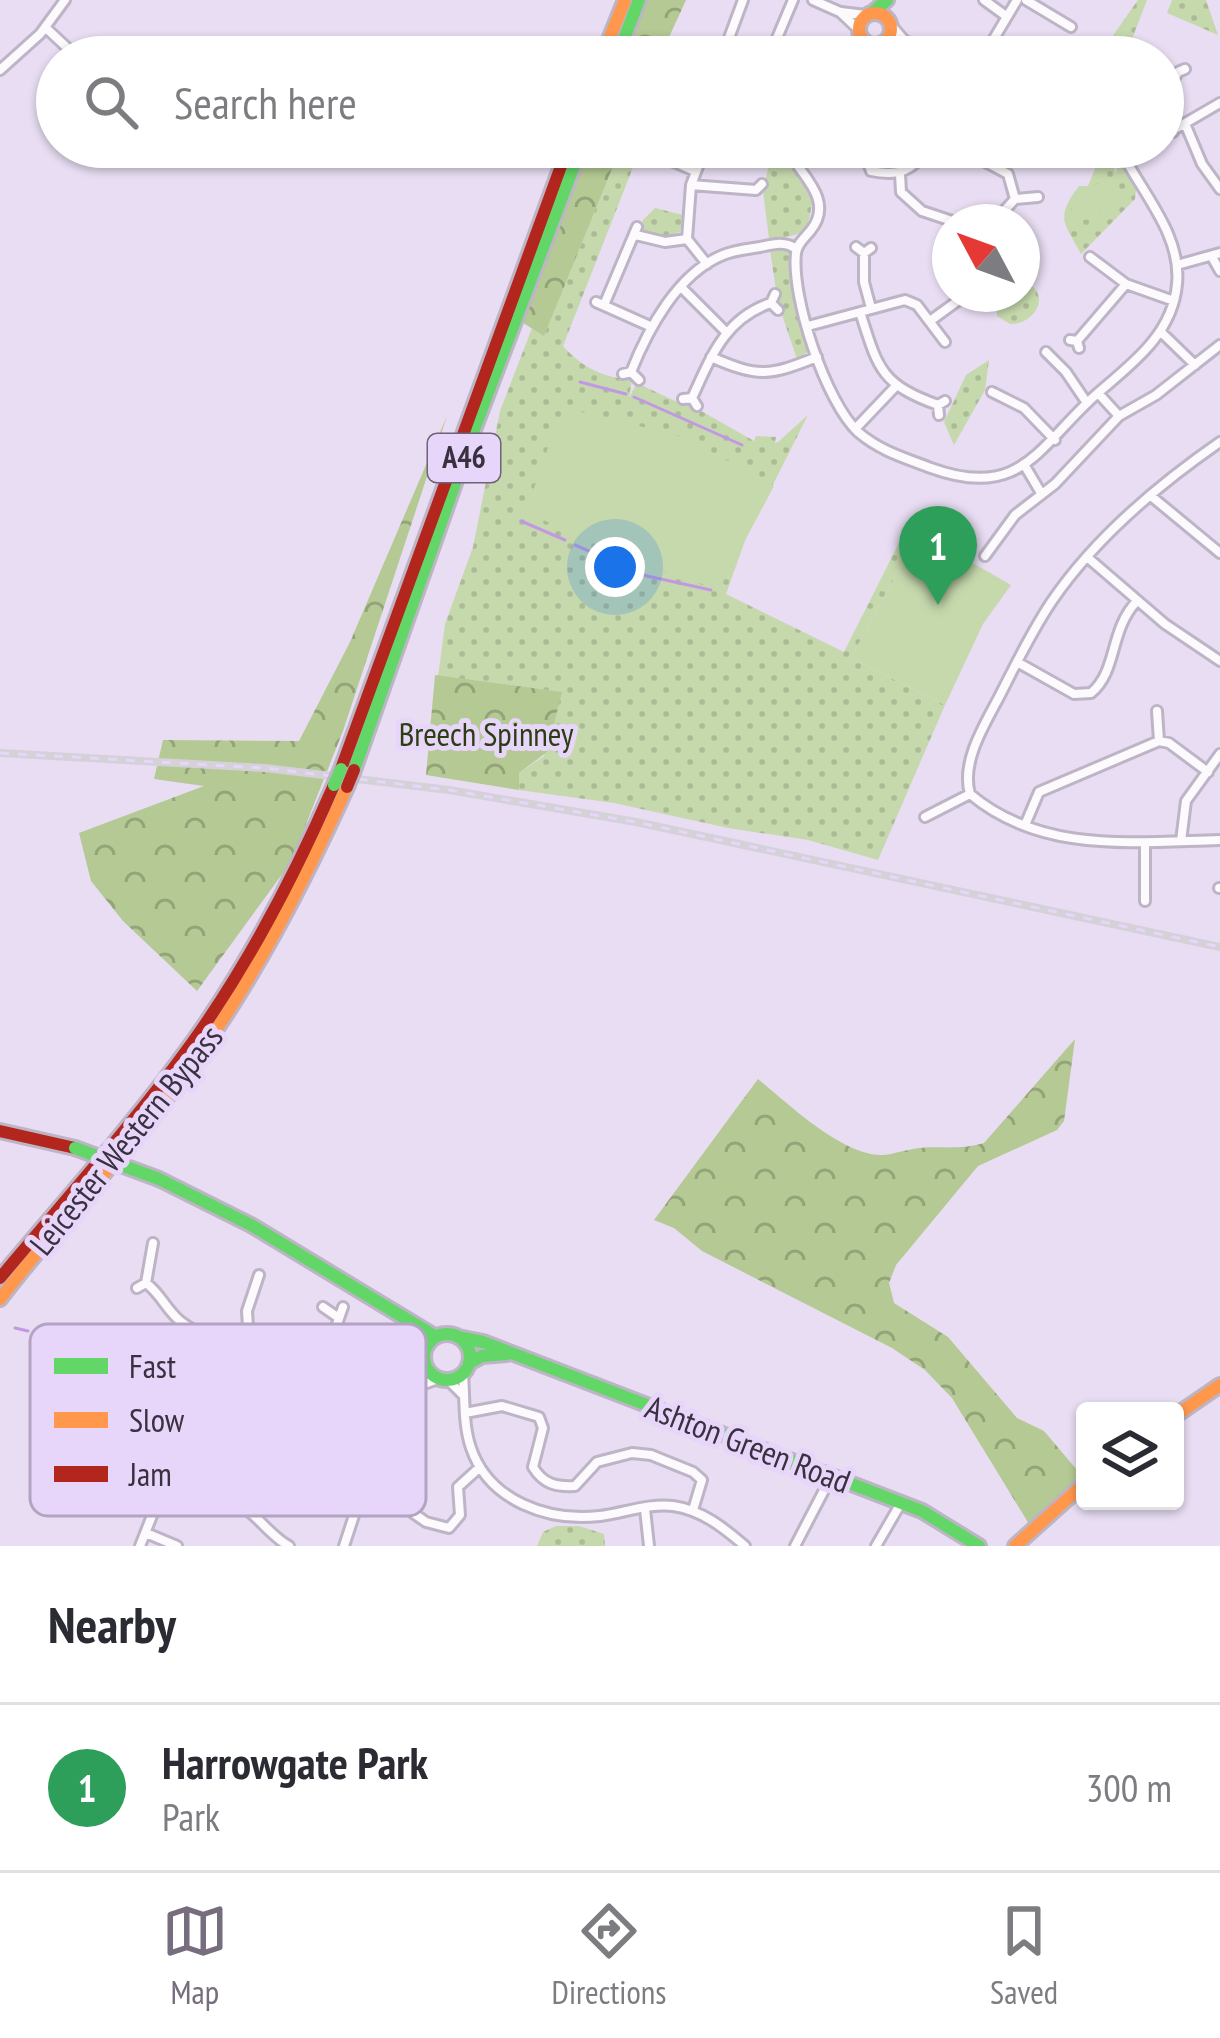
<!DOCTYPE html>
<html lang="en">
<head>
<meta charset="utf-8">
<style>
  body { margin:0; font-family:"PT Sans Narrow",sans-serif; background:#f2f2f3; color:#2b2b33 }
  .controls { position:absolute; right:36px; bottom:36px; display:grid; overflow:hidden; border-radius:12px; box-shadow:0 3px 9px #0004 }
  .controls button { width:108px; height:108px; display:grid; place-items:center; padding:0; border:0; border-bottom:3px solid #e1e1e2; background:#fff; color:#2b2b33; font:60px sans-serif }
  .compass { position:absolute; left:932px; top:204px; width:108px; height:108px; border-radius:50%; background:#fff; box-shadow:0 3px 9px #0004; rotate:311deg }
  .you { position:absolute; left:615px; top:567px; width:42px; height:42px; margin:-30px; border:9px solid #fff; border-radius:50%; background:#1a73e8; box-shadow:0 0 0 18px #1a73e833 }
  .badge { display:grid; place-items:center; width:78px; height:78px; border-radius:50%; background:#766d7e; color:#fff; font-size:39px; font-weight:700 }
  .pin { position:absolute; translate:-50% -99px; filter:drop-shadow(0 3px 6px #0008) }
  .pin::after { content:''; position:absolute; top:63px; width:42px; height:36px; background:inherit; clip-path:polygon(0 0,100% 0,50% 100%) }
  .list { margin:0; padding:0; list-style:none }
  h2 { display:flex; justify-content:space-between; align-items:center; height:156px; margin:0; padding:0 48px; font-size:51px }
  h2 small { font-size:39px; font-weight:400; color:#7c7c81 }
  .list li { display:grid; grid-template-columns:78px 1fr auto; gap:36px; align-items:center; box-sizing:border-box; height:168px; padding:0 48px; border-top:3px solid #e1e1e2 }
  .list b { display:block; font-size:45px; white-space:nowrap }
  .list p { margin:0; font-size:39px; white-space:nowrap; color:#7c7c81 }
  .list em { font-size:39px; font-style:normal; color:#7c7c81 }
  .icon { flex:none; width:66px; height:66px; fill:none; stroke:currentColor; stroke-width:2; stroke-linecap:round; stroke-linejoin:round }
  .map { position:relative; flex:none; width:1220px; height:1546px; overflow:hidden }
  .search { position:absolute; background:#fff; box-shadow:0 3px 9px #0004; left:36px; right:36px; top:36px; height:132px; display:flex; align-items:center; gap:30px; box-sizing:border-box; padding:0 42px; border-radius:66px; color:#7c7c81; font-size:45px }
  .sheet { height:324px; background:#fff }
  nav { display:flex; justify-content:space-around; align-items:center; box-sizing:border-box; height:168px; border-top:3px solid #e1e1e2; background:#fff; font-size:33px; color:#7c7c81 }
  nav a { display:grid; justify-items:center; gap:6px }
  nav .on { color:#766d7e }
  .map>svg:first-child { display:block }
  .grass { fill:url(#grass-dots) }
  .forest { fill:url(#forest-crowns) }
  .park { fill:#c6d9ad }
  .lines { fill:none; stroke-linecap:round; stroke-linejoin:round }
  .stream { stroke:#c298e4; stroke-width:3 }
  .street-casing { stroke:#bdb4c5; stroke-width:14 }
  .fast-casing { stroke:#bdb4c5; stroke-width:18 }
  .slow-casing { stroke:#bdb4c5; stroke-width:18 }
  .jam-casing { stroke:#bdb4c5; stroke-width:18 }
  .street { stroke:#fcfafd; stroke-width:8 }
  .fast { stroke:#63d668; stroke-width:12 }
  .slow { stroke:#ff974d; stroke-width:12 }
  .jam { stroke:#b3261e; stroke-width:12 }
  .rail-casing { stroke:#d4d1d8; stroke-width:8 }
  .rail { stroke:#e8d5fa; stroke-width:3; stroke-dasharray:9; stroke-linecap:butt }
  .fast-bridge-casing { stroke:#bdb4c5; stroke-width:18; stroke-linecap:butt }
  .jam-bridge-casing { stroke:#bdb4c5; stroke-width:18; stroke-linecap:butt }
  .fast-bridge { stroke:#63d668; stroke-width:12 }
  .jam-bridge { stroke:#b3261e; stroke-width:12 }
  .labels { text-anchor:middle; stroke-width:10; stroke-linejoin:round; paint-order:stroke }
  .shield { fill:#e8d5fa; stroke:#6d6277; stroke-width:3 }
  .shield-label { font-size:30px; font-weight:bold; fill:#38313f }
  .park-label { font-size:33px; fill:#2c3e11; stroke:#e8d5fa }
  .street-label { font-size:33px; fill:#38313f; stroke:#e8d5fa }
  .key { fill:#e8d5fa; stroke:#b3a4c2; stroke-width:3 }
  .key-label { font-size:33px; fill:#38313f }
</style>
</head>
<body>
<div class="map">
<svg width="1220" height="1546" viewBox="0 0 1220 1546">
  <defs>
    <pattern id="grass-dots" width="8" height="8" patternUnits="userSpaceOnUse" patternTransform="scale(3)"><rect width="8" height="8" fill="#c6d9ad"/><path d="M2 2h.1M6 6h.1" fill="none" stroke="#abbb96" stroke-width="1.8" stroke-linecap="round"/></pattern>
    <pattern id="forest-crowns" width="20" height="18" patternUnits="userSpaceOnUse" patternTransform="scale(3)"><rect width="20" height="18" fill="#b4c993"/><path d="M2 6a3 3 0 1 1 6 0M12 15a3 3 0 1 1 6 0" fill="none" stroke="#93a479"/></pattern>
  </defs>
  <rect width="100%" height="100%" fill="#e8ddf2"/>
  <path class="grass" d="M1138,0H1147L1132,39L1138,49L1133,57H1107L1114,34Z
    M1172,0H1206L1218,35L1167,13Z
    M621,147H641L563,346C584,369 603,377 632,380L629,398L637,383L675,401L689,404L754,441L756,436L776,437L775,443L778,442L808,415L746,538L726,594L844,652L907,527L919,532L851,658L945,705L878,860L808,840L728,828L614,803L519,790V773L544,756L561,692L438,677L445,624L473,547L500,411L532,328L544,335Z
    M705,147H793L789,156L812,202C808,238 798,235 769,239L763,191L769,164Z
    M1118,159L1136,190L1135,199L1081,254C1065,223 1054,219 1079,186H1088L1096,166L1111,162L1116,174Z
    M655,208L683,215L680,232L663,237L641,230L643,220Z
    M786,248L790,251L795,306L809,351L797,359L778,303L770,250Z
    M1022,281C1053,291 1037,324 1010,324L997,316L995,297L1022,294Z
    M989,360L985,390L954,445L944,422L966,375Z
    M556,1526H579L604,1534L605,1546H537L543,1532Z"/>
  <path class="forest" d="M645,0H686L660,57H622Z
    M586,147H621L544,336L520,321Z
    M447,416L343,731L291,862L197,991L123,921L91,881L79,833L204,786L154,779L163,740L299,741L350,642Z
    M435,675L562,692L547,752L519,773V790L426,775Z
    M1075,1039L1064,1121L1057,1130L978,1166L896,1265L889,1283L894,1303L948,1337L1017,1418L1044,1431L1082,1476L1029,1524L952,1398L925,1370L892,1348L702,1251L674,1228L654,1220L758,1079C787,1103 844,1157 883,1155C895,1154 908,1149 920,1148C942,1146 962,1150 984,1143Z"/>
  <path class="park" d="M1109,179L1116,184L1119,194L1107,208L1086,220L1070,214L1079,191Z
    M573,410L684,437L774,486L719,589L641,565L526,512L557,421Z
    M919,532L1011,585L983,624L945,705L851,658Z"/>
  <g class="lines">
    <path class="stream" d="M580,382L626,394
      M634,397L742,445
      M521,521L565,540
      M575,545L647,576L711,590
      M15,1328L28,1331
      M53,1334L102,1349L145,1394L164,1407"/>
    <defs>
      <path id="street" d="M813,0L840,12L858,29
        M984,0L1006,16
        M1026,0L1071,27
        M841,12L865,15
        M890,24L904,40
        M46,28L77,57
        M884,42L905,41L950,57
        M852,56L859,35
        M722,57L743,0
        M769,57L793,0
        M853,57L875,45
        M983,57L1017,0
        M0,70L40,34L65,0
        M1163,99L1178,72L1185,69
        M1163,106L1173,132
        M1186,126L1202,164L1220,189
        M1163,136L1220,103
        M800,147L798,166C812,185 830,206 811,230C805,238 797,243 796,253C791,298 826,402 858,432C880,451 905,458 931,468C1023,502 1040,443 1099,392C1133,363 1173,333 1177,284C1182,235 1142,193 1121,151
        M862,147L871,171C901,177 912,170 931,147
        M969,147L980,159L1008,174L1015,199
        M1067,147L1095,161L1131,147
        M705,148L691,185L687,239L707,264
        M649,151L695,171
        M900,174L901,192L922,211L955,222
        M691,185L756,190L762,184
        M994,222L1015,199L1038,197
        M636,235L665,242L687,239
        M856,247L864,253L871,248
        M864,253V282L871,308
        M1090,257L1126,284L1174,301
        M1212,257L1220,271
        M1177,265L1220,253
        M682,288L726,332
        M775,294L771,303L778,310
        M596,302L652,327
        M604,305L637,227
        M860,312C878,368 880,384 938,405
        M930,321L967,294
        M808,326L905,300L917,305L945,342
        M1161,332L1195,365
        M1070,340L1077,341L1079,348
        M1077,341L1126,284
        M1046,352L1066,372L1087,403
        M711,357C759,378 769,376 817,357
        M631,372C648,329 678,273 723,255C735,250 748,249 760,247C774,244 785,241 796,249
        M623,374L631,372L639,380
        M992,392L1024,408L1055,440
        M1098,393L1119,416
        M692,398C711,357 725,318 771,303
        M683,399L692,398L697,406
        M939,415L938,405L945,401
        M855,429L895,387
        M1025,466L1041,493
        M1151,496L1220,553
        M985,556L1015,515L1055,484L1119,416L1156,395L1220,345
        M1087,557L1165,624L1220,661
        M1017,662L1074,694L1091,693C1118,671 1109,630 1137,601
        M1157,711L1159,741
        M970,794C961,763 983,727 998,699C1015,666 1031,632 1052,601C1095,538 1158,485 1220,442
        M925,817L970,794C1041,854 1134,842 1220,840
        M1025,825L1039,792L1159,741L1169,743L1208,772
        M1181,841L1186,801L1220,754
        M1219,888H1220
        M1145,901V843
        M146,1283L153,1243
        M137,1288L146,1283C160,1293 166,1309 179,1320C193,1332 207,1334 219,1349C251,1337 292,1346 307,1381C311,1392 312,1407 319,1417C330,1436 357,1441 376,1448
        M323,1307L339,1318
        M249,1342L247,1311L259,1275
        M328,1350L343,1307
        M300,1369L328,1350L379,1385
        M463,1374C465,1399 463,1425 471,1448C489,1501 548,1522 600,1516C623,1513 650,1503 673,1506C702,1510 724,1528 745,1546
        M449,1381L464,1396
        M416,1387L438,1379
        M465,1413L502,1406L539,1417L543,1428L533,1467C543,1484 556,1487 575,1486L597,1462L632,1453L651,1455L693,1472L702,1480L693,1510
        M224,1414L279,1453L319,1417
        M148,1480C188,1486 211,1482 246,1509C261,1520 272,1537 289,1546
        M393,1499L426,1522L449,1528L460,1515L458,1487L480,1467
        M645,1509L649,1546
        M146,1533L177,1546
        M140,1546L157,1503V1481
        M344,1546L376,1448L425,1366
        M795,1546L831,1477
        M876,1546L901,1503"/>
      <path id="fast" d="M872,13L887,0
        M617,57L639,0
        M354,770L472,435L581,147
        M159,1179L251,1225L436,1337
        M424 1357a23 23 0 1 1 46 0a23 23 0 1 1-46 0Z
        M458,1337L483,1342L922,1511L979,1546
        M469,1363L482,1356L507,1354"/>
      <path id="slow" d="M859 29a16 16 0 1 1 32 0a16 16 0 1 1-32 0Z
        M602,57L625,0
        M0,1299C61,1219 132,1147 191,1066C254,979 303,884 347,787
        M1175,1416L1220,1385
        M1015,1546L1085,1483"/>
      <path id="jam" d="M341,769L568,147
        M0,1131L75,1148
        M0,1278C65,1200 133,1125 192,1043C250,962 295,875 334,785"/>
    </defs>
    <use href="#street" class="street-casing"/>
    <use href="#fast" class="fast-casing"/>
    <use href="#slow" class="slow-casing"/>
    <use href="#jam" class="jam-casing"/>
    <use href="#street" class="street"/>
    <use href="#fast" class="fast"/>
    <use href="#slow" class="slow"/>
    <use href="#jam" class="jam"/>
    <defs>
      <path id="rail" d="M0,753L265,768L449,790L636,822L1220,947"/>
    </defs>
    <use href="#rail" class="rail-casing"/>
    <use href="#rail" class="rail"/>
    <defs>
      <path id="fast-bridge" d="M334,785L341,769
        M75,1148L159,1179"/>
      <path id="jam-bridge" d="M347,787L354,770"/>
    </defs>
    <use href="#fast-bridge" class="fast-bridge-casing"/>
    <use href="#jam-bridge" class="jam-bridge-casing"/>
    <use href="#fast-bridge" class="fast-bridge"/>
    <use href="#jam-bridge" class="jam-bridge"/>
  </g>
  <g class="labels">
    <rect class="shield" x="428" y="434" width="72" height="48" rx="9"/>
    <g class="shield-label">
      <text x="464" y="468">A46</text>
    </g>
    <g class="park-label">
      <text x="486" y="746">Breech Spinney</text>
    </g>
    <g class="street-label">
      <text transform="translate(126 1140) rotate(-51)" y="12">Leicester Western Bypass</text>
      <text transform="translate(748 1444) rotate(21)" y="12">Ashton Green Road</text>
    </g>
  </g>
  <rect x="30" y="1324" width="396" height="192" rx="18" class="key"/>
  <rect x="54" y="1358" width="54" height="16" fill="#63d668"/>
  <rect x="54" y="1412" width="54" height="16" fill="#ff974d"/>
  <rect x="54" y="1466" width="54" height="16" fill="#b3261e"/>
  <g class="key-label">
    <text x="129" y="1378">Fast</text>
    <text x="129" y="1432">Slow</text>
    <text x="129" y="1486">Jam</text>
  </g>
</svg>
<div class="controls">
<button><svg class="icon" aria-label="layers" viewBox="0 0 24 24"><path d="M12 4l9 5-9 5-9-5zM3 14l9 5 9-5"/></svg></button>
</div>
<svg class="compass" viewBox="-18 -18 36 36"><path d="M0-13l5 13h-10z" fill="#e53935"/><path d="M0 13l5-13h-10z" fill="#7c7c81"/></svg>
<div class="you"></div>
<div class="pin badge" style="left:938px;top:605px;background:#2e9e5b">1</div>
<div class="search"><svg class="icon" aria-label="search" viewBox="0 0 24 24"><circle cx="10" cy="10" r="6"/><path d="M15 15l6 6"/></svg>Search here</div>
</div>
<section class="sheet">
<h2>Nearby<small></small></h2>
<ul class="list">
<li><span class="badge" style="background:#2e9e5b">1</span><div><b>Harrowgate Park</b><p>Park</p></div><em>300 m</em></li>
</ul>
</section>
<nav>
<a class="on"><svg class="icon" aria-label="map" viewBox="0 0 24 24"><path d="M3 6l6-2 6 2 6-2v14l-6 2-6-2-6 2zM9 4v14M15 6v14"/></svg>Map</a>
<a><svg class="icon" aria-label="directions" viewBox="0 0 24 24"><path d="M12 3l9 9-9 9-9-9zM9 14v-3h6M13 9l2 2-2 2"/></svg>Directions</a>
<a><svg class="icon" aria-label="saved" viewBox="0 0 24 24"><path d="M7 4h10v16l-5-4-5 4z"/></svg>Saved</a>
</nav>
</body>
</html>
